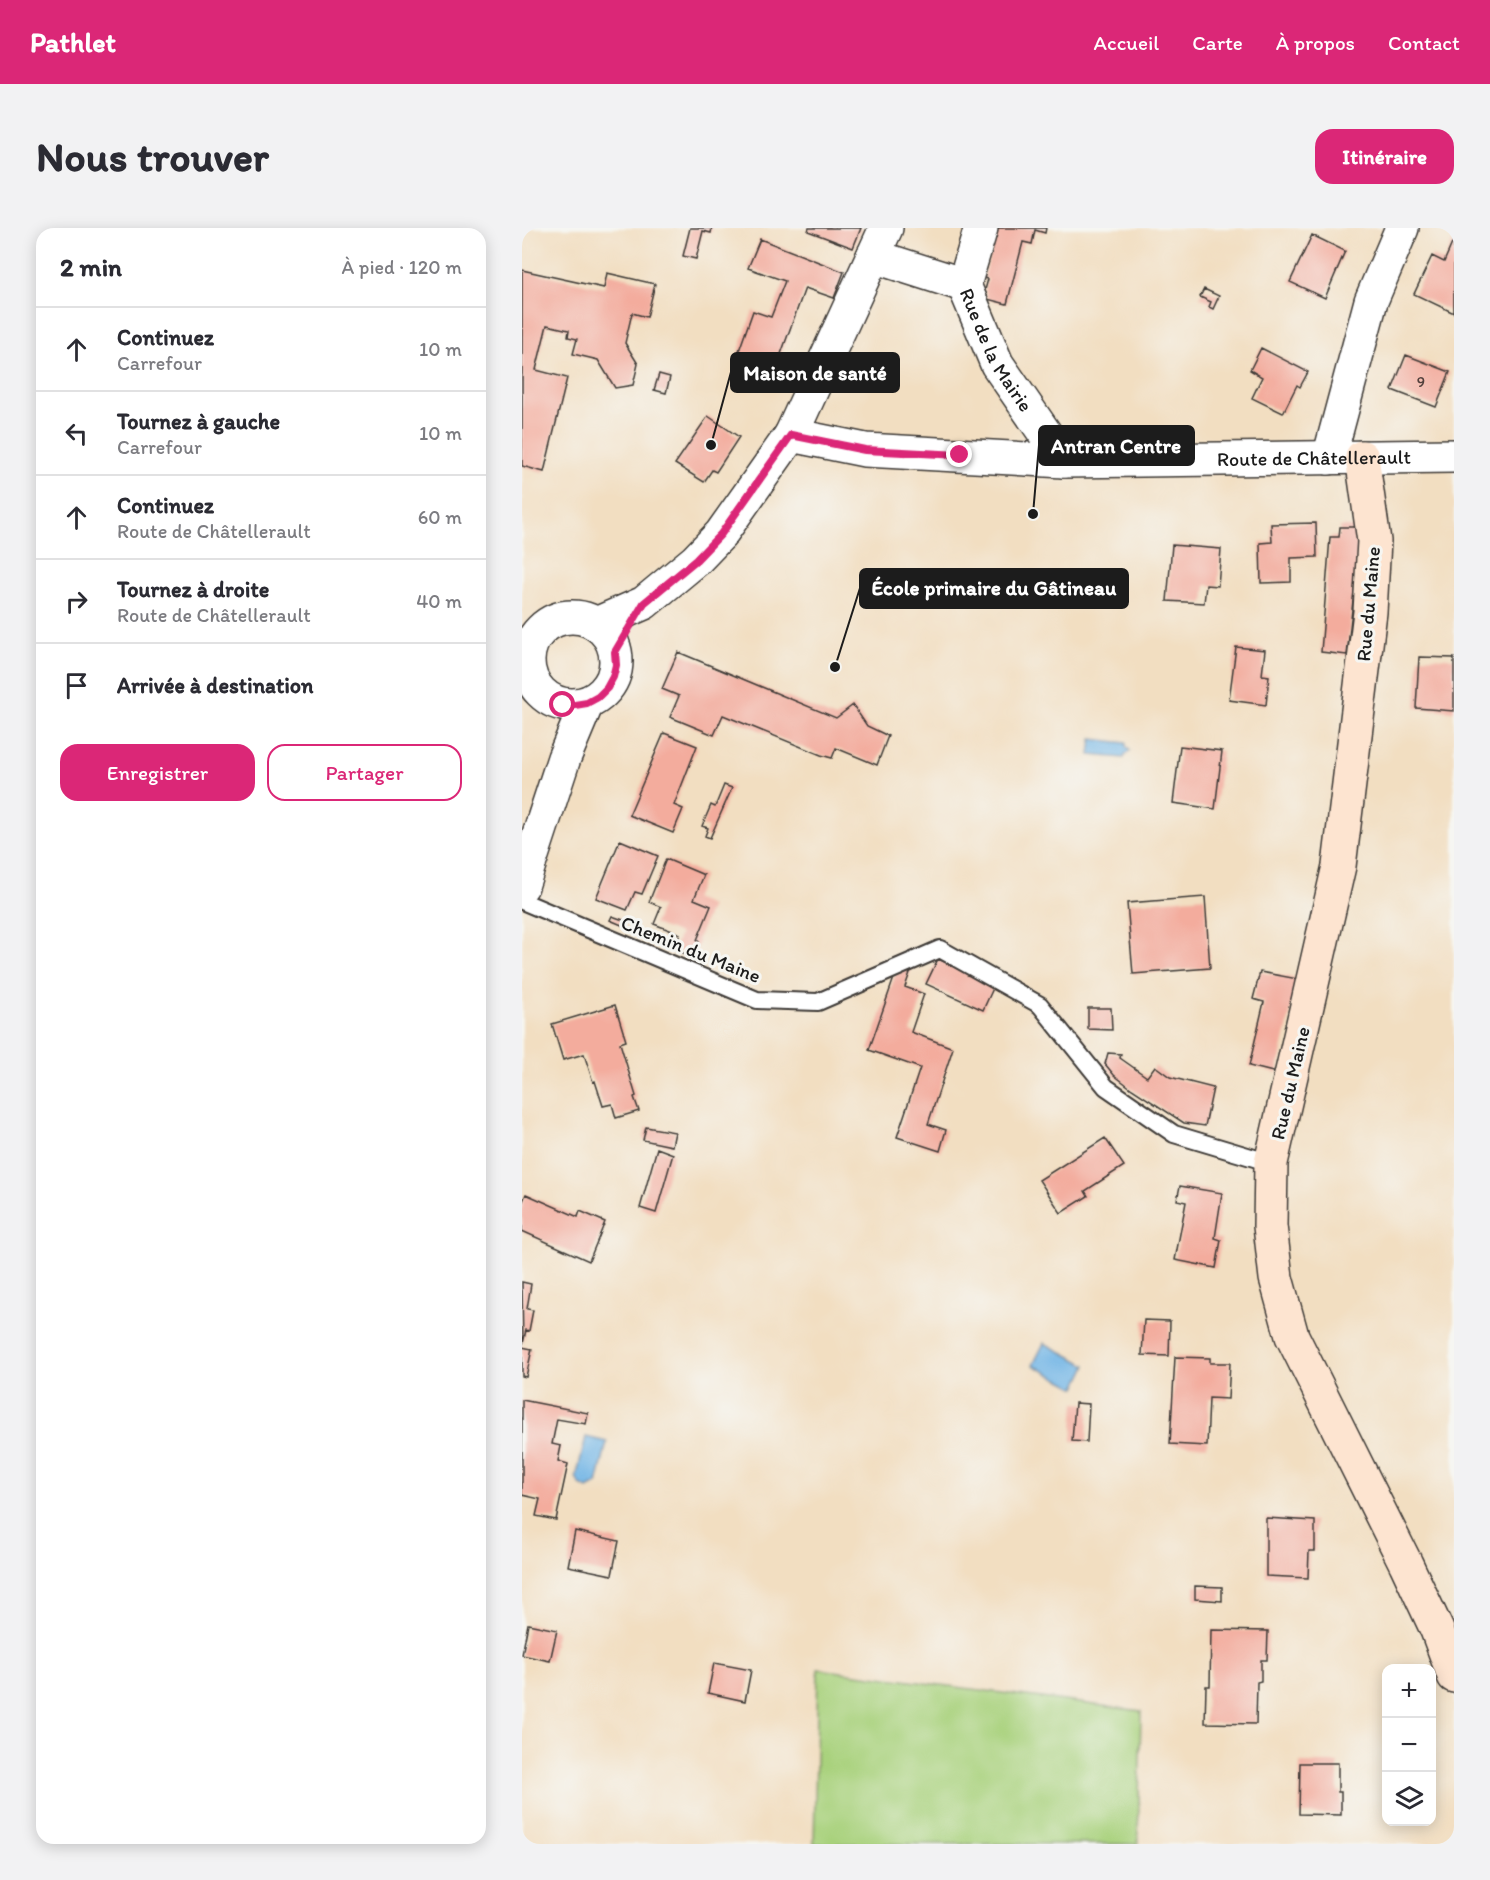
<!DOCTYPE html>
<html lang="fr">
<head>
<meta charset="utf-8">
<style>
  body { margin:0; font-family:Itim,sans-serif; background:#f2f2f3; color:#2b2b33 }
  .controls { position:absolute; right:18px; bottom:18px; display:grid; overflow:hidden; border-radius:12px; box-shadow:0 3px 15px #0003 }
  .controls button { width:54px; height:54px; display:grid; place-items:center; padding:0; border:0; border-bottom:2px solid #e1e1e2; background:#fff; color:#2b2b33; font:30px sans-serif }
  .stop { position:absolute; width:18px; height:18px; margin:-14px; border:4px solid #db2777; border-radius:50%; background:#fff }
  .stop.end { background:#db2777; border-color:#fff; box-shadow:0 2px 6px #0008 }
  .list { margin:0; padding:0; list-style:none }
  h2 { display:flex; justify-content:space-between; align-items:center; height:78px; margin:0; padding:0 24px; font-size:26px }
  h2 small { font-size:20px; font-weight:400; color:#7c7c81 }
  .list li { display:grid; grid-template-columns:39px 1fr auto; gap:18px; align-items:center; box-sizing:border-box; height:84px; padding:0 24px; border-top:2px solid #e1e1e2 }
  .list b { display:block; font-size:22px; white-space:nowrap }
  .list p { margin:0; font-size:20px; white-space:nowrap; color:#7c7c81 }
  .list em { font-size:20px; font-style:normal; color:#7c7c81 }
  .actions { display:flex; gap:12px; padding:18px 24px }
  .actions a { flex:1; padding:14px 0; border:2px solid #db2777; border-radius:18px; text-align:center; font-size:21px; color:#db2777 }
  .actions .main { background:#db2777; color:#fff }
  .icon { flex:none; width:33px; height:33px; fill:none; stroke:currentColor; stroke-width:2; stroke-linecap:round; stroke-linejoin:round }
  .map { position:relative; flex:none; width:932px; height:1616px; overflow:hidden; border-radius:18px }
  header { display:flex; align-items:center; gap:36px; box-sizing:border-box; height:84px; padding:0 30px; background:#db2777; color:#fff }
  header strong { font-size:28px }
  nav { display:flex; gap:33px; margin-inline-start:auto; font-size:21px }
  .intro { display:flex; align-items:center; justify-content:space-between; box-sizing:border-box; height:144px; padding:0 36px }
  h1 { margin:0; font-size:42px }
  .button { padding:15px 27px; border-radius:18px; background:#db2777; color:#fff; font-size:21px; font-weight:700 }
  main { display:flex; gap:36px; padding:0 36px }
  aside { flex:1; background:#fff; border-radius:18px; box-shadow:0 3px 15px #0003 }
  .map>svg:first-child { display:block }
  .green { fill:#a8d17c; stroke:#62764c; stroke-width:1.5 }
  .water { fill:#6eb3e5; stroke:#456880; stroke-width:1.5 }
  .building { fill:#f3ac9d }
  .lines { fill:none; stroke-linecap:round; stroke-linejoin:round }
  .lane-casing { stroke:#3c3935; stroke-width:20 }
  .street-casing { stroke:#3c3935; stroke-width:36 }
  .secondary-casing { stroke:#3c3935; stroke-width:36 }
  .lane { stroke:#fff; stroke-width:16 }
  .street { stroke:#fff; stroke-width:33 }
  .secondary { stroke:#fde4d0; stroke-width:33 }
  .route { stroke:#db2777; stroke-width:8 }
  .labels { text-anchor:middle; stroke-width:6; stroke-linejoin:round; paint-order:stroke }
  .number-label { font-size:16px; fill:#52403c }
  .street-label { font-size:20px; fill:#1c1c1c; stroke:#f6f6f2 }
  .leader { fill:none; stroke:#1c1c1c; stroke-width:2 }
  .callout-dot { fill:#1c1c1c; stroke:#f6f6f2; stroke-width:2 }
  .callout { fill:#1c1c1c; stroke:#1c1c1c; stroke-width:2 }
  .callout-label { font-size:21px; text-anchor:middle; font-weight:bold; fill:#fff }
</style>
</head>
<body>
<header>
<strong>Pathlet</strong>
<nav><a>Accueil</a><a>Carte</a><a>À propos</a><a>Contact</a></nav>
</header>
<div class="intro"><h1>Nous trouver</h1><a class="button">Itinéraire</a></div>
<main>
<aside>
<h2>2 min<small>À pied · 120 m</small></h2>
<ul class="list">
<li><svg class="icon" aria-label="ahead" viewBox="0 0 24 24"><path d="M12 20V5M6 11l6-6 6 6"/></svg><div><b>Continuez</b><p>Carrefour</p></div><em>10 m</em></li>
<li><svg class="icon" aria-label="left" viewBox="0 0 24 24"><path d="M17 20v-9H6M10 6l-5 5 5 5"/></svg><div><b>Tournez à gauche</b><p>Carrefour</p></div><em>10 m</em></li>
<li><svg class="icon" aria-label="ahead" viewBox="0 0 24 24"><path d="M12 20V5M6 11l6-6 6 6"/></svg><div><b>Continuez</b><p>Route de Châtellerault</p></div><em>60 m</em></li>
<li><svg class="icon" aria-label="right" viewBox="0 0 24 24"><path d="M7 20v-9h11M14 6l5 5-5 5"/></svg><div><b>Tournez à droite</b><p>Route de Châtellerault</p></div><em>40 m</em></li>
<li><svg class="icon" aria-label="arrive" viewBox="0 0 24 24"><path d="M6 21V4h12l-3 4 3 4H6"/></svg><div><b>Arrivée à destination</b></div></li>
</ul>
<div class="actions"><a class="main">Enregistrer</a><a>Partager</a></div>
</aside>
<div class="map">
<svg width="932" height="1616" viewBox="0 0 932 1616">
  <rect width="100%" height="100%" fill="#f6f6f2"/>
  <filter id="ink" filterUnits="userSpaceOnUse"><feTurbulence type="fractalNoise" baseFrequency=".0167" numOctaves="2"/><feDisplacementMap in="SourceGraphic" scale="12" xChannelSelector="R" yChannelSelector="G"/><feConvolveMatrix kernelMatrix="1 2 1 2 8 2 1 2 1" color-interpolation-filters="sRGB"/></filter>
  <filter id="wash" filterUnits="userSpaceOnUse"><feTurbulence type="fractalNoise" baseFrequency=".008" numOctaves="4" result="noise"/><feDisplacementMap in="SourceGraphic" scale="24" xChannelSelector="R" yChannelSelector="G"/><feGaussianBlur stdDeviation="1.35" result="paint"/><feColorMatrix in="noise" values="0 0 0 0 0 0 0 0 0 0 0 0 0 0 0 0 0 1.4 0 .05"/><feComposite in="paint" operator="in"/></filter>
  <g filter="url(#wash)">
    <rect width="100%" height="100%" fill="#f2dec1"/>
    <path class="green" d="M296,1441L619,1483L616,1616H292Z"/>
    <path class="water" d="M570,511L604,515V519L608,523L603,527L602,530L568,527Z
      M522,1115L565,1137L554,1160L511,1137Z
      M64,1209L85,1214L75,1256L66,1261L58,1257L54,1250Z"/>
    <g id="blocks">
      <path class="building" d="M168,0H190L189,5L181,3L174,31L161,28Z
        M287,0H339L331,20L286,3Z
        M475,0H524L523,5L513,2L510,16L501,14L485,76L465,71L463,62L466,51L462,50Z
        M790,7L823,23L803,70L768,54Z
        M238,11L322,44L312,70L283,60L251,148L239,143L234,155L212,147L217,135L213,134L231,83L249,89L263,53L226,40Z
        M932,11V85L892,66L910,28L922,34Z
        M0,42L82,60L85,45L133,56L125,89L110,85L103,115L116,136L111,157L93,160L76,132L51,126L55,111L46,109L47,102L25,97L14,142L45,150L22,244L0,238Z
        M682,61L697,68L691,81L687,79L689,74L678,69Z
        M739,120L786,144L778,159L775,157L761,185L730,170L740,149L728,142Z
        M884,127L928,144L914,179L870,162Z
        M137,146L148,149L144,165L132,162Z
        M186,188L217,209L194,244L190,242L182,254L153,236Z
        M794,295L795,329L769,330V354L739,355L738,315L750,314L749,296Z
        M818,299H836L835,336L825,427L799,424L808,309H817Z
        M650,317L699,321L696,358L684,357L682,375L645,373Z
        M714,419L743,422L740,447L747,448L744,477L707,472Z
        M156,424L314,490L331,477L345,498L366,508L355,537L314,520L310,530L299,527L201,487L192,507L148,489L157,468L140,461Z
        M897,429L932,430V483L894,480Z
        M142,505L175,518L152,577L161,581L151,605L107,587Z
        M658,518L700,523L693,581L651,575Z
        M202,557L210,560L188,610L183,608L186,600L180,598L189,577L193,579Z
        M98,612L136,628L120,666L113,664L105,682L74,670Z
        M144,631L182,647L172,671L189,678L175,712L177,714L171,729L152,721L158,706L132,696L139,679L127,674Z
        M683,669L688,740L611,746L605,675Z
        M90,688L104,693L102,698L88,692Z
        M416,731L473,756L461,782L404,756Z
        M390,739L383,759L402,766L389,804L431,820L406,896L424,902L418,923L375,909L398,840L347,822L374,744Z
        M738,744L776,751L755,845L727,838L742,774L731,771Z
        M93,777L104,813L98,815L114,868L112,869L117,883L94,890L90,876L81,878L73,853L71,854L62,826L41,832L30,796Z
        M566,780H589L590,802L566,801Z
        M586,825L599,826L598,830L625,849L633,838L648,849L691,860L683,898L662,895L610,861L592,847L583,836Z
        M124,899L153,904L150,918L121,912Z
        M583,910L602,938L563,963L566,968L539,985L517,952Z
        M135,920L151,926L134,985L118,980Z
        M658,958L700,965L693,1010L699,1012L694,1040L653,1032L664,974L655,972Z
        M4,966L56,989L58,983L83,994L67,1033L0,1003V975Z
        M0,1054L9,1056L5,1081L11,1082L7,1103L4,1102L1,1116Z
        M622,1092L648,1093L647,1128L620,1127Z
        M0,1119L10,1121L4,1149L0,1148Z
        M653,1129L688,1130V1135H708L706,1171L687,1170L685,1218L648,1216Z
        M0,1172L66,1185L64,1196L35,1191L30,1216L39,1218L36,1233L46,1236L34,1292L14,1288L18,1271L0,1267Z
        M553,1175L567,1176L565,1214L550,1213Z
        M744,1290L793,1293V1323H787L786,1350L744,1348Z
        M53,1303L97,1313L90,1347L46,1338Z
        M673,1358L700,1359V1373L673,1371Z
        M6,1396L35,1402L28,1433L0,1427Z
        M689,1402L746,1403L745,1432H739V1453L735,1454L734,1496L683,1495L684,1458H688Z
        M192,1435L229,1442L223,1473L186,1465Z
        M778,1535H816V1564H819V1587L777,1586Z"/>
    </g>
  </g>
  <g filter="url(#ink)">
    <use href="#blocks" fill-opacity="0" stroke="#3c3935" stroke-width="1.5"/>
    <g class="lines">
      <defs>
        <path id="lane" d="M0,673L235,772L296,774L418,721L518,777L584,859L652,906L749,935"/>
        <g id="street">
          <path id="s1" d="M459,0L442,57L475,136L542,233"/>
          <path d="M351,28L442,57"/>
          <path d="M269,207L364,0"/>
          <path d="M807,230L849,73L880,0"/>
          <circle cx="50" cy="433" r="44"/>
          <path id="s2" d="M74,396L122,375L174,332L199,306L269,207L343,222L542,233L932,228"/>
          <path d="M0,658L42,530L65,475"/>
        </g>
        <path id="secondary" d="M840,229L852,313L848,384L817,638L749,935L748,998L754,1050L770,1108L884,1336L915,1402L932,1448"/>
      </defs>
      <use href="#lane" class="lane-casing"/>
      <use href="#street" class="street-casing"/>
      <use href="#secondary" class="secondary-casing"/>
      <use href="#lane" class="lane"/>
      <use href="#street" class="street"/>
      <use href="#secondary" class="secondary"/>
    </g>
  </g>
  <g class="lines" filter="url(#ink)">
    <path class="route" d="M41,477H53L65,475L76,469L85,460L91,449L94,437L93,424L122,375L174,332L199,306L269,207L343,222L438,227"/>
  </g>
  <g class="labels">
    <g class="number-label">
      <text x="899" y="159">9</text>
    </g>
    <g class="street-label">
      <text dy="7" stroke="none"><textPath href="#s1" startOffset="132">Rue de la Mairie</textPath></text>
      <text dy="7" stroke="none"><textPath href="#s2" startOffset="802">Route de Châtellerault</textPath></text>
      <text transform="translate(846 376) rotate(-85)" y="7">Rue du Maine</text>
      <text transform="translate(169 721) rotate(22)" y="7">Chemin du Maine</text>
      <text transform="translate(768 855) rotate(-77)" y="7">Rue du Maine</text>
    </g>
  </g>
  <path class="leader" d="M189 217L209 144M511 286L517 217M313 439L338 360"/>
  <g class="callout-dot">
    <circle cx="189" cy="217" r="6"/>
    <circle cx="511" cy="286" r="6"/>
    <circle cx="313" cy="439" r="6"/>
  </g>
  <g class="callout">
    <rect x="209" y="125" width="168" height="39" rx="6"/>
    <rect x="517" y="198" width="155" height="39" rx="6"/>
    <rect x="338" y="341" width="268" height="39" rx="6"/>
  </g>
  <g class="callout-label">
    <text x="293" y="152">Maison de santé</text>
    <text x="594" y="225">Antran Centre</text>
    <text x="472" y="367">École primaire du Gâtineau</text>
  </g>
</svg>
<div class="controls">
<button>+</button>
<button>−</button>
<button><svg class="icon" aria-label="layers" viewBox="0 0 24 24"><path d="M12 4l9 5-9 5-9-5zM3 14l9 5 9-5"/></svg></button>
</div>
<div class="stop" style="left:41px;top:477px"></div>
<div class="stop end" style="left:438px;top:227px"></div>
</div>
</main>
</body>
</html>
